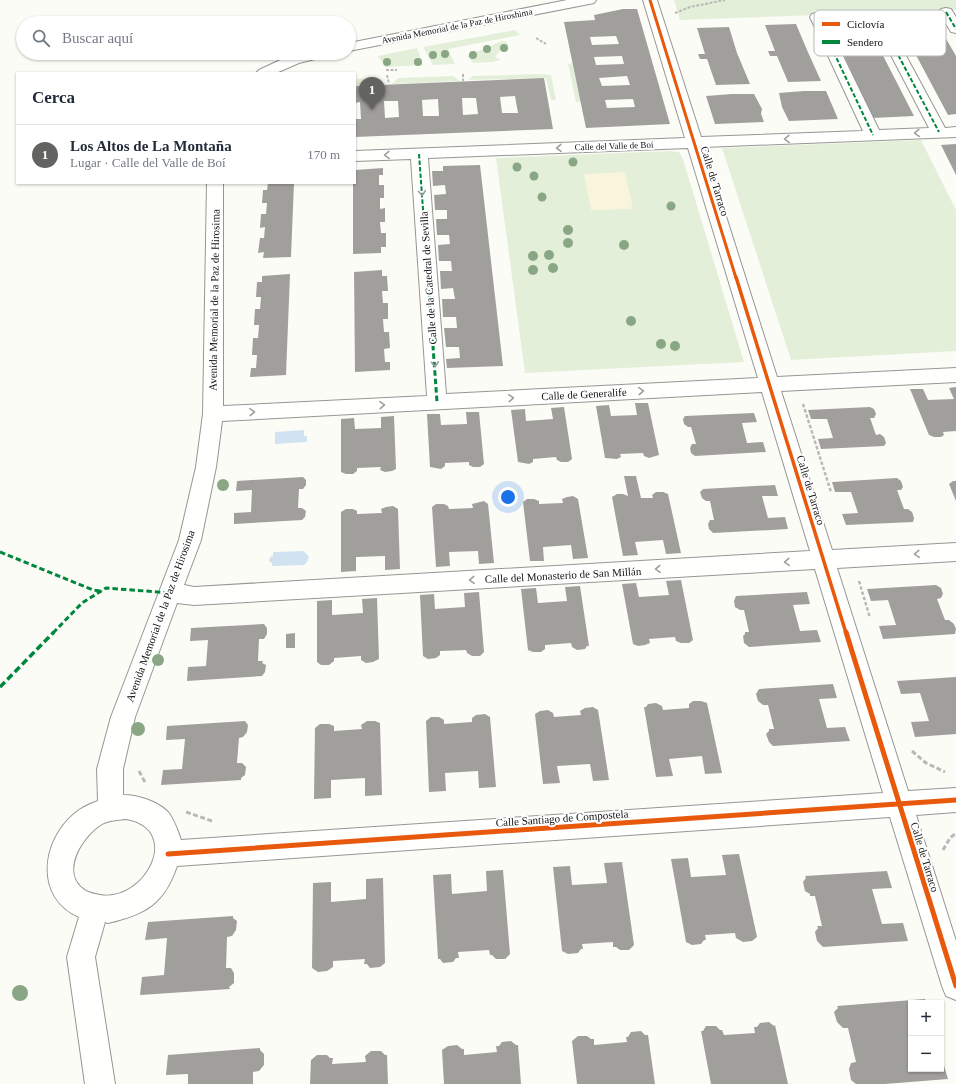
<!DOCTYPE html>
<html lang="es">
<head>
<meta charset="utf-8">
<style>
  body { margin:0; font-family:Georgia,serif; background:#f6f6f7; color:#1f2937 }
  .controls { position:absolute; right:12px; bottom:12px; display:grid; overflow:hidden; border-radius:0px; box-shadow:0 1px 3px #0004 }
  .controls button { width:36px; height:36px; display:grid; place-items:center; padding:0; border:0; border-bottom:1px solid #e0e1e3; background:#fff; color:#1f2937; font:20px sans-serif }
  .you { position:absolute; left:508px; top:497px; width:14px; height:14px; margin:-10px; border:3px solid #fff; border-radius:50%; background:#1a73e8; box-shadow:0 0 0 6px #1a73e833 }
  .badge { display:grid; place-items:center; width:26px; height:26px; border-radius:50%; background:#636361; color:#fff; font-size:13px; font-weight:700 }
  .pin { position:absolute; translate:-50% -33px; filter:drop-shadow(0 1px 2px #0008) }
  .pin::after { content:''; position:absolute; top:21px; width:14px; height:12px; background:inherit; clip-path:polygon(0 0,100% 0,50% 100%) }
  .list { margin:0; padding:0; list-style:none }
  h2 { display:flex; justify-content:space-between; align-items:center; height:52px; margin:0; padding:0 16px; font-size:17px }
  h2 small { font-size:13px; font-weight:400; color:#747a83 }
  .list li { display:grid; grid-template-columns:26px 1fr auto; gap:12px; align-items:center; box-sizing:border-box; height:60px; padding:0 16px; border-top:1px solid #e0e1e3 }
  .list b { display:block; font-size:15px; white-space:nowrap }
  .list p { margin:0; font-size:13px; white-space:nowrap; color:#747a83 }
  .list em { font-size:13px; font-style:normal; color:#747a83 }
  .icon { flex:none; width:22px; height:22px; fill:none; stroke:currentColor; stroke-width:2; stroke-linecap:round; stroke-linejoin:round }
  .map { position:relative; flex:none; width:956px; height:1084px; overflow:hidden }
  .search { position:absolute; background:#fff; box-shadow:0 1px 3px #0004; left:16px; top:16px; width:340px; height:44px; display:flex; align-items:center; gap:10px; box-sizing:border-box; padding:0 14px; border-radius:22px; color:#747a83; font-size:15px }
  .panel { position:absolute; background:#fff; box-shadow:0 1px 3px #0004; left:16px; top:72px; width:340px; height:112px; border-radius:0px }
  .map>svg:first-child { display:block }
  .green { fill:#e4efd9 }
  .sand { fill:#f8f5dc }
  .water { fill:#d1e3f1 }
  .building { fill:#a09f9c; fill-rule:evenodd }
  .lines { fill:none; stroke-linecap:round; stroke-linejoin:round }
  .minor-casing { stroke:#969694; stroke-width:2 }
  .path-far2 { stroke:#b9b9b8; stroke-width:2; stroke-dasharray:3 1.5; stroke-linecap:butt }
  .path-far1 { stroke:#b9b9b8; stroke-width:2.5; stroke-dasharray:3.5 2; stroke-linecap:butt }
  .path { stroke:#b9b9b8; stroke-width:3; stroke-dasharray:5 2.5; stroke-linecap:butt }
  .minor { fill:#fffffe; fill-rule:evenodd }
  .quiet-far2 { stroke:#00873e; stroke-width:2; stroke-dasharray:4.5 2; stroke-linecap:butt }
  .quiet-far1 { stroke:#00873e; stroke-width:3; stroke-dasharray:5.5 3; stroke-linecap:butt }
  .quiet { stroke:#00873e; stroke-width:3.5; stroke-dasharray:7 3.5; stroke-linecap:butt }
  .cycleway-far2-casing { stroke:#fff; stroke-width:5 }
  .cycleway-far1-casing { stroke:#fff; stroke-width:6 }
  .cycleway-casing { stroke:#fff; stroke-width:8 }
  .cycleway-far2 { stroke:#e8590c; stroke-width:3 }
  .cycleway-far1 { stroke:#e8590c; stroke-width:3.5 }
  .cycleway { stroke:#e8590c; stroke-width:5 }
  .tree { fill:#8aa785 }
  .oneway { stroke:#9f9f9f }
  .labels { text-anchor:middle; stroke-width:4; stroke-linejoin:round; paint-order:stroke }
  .far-street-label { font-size:9px; fill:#101010; stroke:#fff }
  .street-label { font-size:11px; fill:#101010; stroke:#fff }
  .key { fill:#fff; stroke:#b7b7b7; stroke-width:1 }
  .key-label { font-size:11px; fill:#101010 }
</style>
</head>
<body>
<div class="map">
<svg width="956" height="1084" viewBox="0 0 956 1084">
  <rect width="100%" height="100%" fill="#fcfcf7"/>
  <path class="green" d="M674,0H956V10L680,20Z
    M515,30L520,35L448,49L455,64L433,65L423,47Z
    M502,41L507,42L509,49L502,48L495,57L501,60L492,62L473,63L467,56Z
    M417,48L423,65L385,67L378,56Z
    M572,63L581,102H576L568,64Z
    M540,74L551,75L556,100H551L546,78L468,80L473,76Z
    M453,76L460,81L392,84L398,78Z
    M378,78L385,84L355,85V79Z
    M921,140L956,210V351L791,360L722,148Z
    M670,151L679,152L683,159L744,362L525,373L496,158Z"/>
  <path class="sand" d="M625,172L633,209L591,210L584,174Z"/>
  <path class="water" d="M304,430V436H307V442L275,444V432Z
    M304,551L309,557L307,562L304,565L272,566V563L269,561L270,557L273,556V552Z"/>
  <path class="building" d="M623,9H637L670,124L586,128L564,22L595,20L594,15ZM616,36L619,44L592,45L590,37ZM622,56L624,64L596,65L594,57ZM627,76L630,85L602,86L599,78ZM633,99L635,107L607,108L605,100Z
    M930,11L956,56V114L948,115L893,12Z
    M862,13L875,40L914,116L873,118L825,15Z
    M796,24L807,50L821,81L788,82L777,56H770L768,51H775L765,25Z
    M729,27L737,53L750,84L716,85L707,59H700L698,54H705L697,28Z
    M544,78L553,129L355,137V119H361L360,102L355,103V86ZM515,96L518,113H502L500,97ZM462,98H476L478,114L463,115ZM438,99L439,116H423L422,100ZM384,101H398L399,117L385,118Z
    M804,91H826L838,119L789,121L782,107L779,93Z
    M732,94H754L762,109L761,114L764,122L715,124L706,96Z
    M956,144V175L941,145Z
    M480,165L503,366L447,368L446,359L460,358L459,347H446L444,328H457L456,317H443L442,299H455L453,288L441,289L440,271H452L451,261H439L438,245L450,244L449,235H437L436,219H447V210H435L434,195L446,194L445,185L433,186L432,171H443V166Z
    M383,168V175H379V185H384V198H380V209L385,208V222H380L381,233H386V247H381V253L353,254V183H355V170Z
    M268,183H294L291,257L263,258L264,252L258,253L260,238H264L265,227L260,228L261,214H266L267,203H262L263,190H267Z
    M382,270V276H387L388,291H382L383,303H388V319H383L384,332H389L390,348L384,349L385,362H390V370L355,372L354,272Z
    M290,274L286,375L250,377L251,368H256L257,355H252L253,338H258L259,325H254L255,309H260L261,297H256L257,282H262V276Z
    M956,387V431L943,432L944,435L941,437H934L929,435L910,389H923L928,400L954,399L949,388Z
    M635,403H648L659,455L649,458L644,456L643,453L620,454L621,457L617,459L605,458L596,406L609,405L611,416L637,415Z
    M564,407L572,459L568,462H561L557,460L556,457L533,459V462L529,464L518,462L511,410L525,409L526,421L553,419L551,408Z
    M870,407L874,409L876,414L874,418H870L876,435L880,434L884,437L886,443L884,446L821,449L818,439L833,438L827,419H811L808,410Z
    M466,412H479L484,464L480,467H473L469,465V462L445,463V466L441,469L430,467L427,414H440L441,425L467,424Z
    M754,413L757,422L742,423L747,443L763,442L766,452L695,456L691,453L690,448L692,444H696L691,427H688L684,424L683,419L685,416Z
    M394,416L396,469L392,471L385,472L380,470L381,467L357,468V471L353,474H346L341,472V419L354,418L355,429L381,428V417Z
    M624,476H636L641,498H653L652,495L656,492H663L668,494L681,553L666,554L663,540L635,542L638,555L623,556L612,497L617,494H623L628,496Z
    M303,477L306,480V485L303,489H299L298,508H302L306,511L305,517L302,520L234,524V513L251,512L252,490L236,491L237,481Z
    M897,478L901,481L903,487L901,490H897L904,509H908L912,512L914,518L913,522L846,525L842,514L858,513L851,492H835L832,482Z
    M953,481H956V501L949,484Z
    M775,485L778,496H762L768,518L785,517L788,529L713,533L709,529L708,524L710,520H714L710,501H706L702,498L700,492L703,489Z
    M573,496L578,499L588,558L573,559L571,545L543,547L544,561H530L523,502L527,499H534L539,501V504L563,503L562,499L567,497Z
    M484,501L488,504L494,563L479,564L478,551L449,552L450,566L436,567L432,507L436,504H444L448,506L449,509L473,508L472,504Z
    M393,506L398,509L400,569L385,570V556L356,557V571L341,572V512L346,509H353L357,511V514L382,513L381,509L386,507Z
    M681,580L693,640L689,643H681L676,641L675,637L649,639L650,643L645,645L638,646L633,644L622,584L636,583L639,597L669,595L666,581Z
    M936,585L941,588L943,594L941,598L937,599L945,620H949L954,624L956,629L955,634L883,639L879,626L896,625L888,600L871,601L867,589Z
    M580,586L589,646H587L585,649L577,650L572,647L571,643L545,645V649L541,652H533L528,650L521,589L536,588L538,603L567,601L565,587Z
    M479,592L484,652L480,656H472L467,653L466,650L440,651V655L436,658L428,659L423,656L420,595L434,594L435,609L465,607L464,593Z
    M807,592L810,604L793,605L800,631L817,630L821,642L749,647L744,643L743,636L745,634V632H749L744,610H740L735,607L734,601L736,596Z
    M377,598L379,659L373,662L366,663L361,660V656L334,658V661L329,665H321L317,662V601L332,600V615L363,613L362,599Z
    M264,624L267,628V634L264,639H259L258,661H263L262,663L266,665L265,672L262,676L187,681L188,667L206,666L208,640L190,641L191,628Z
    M295,633V648H286V634Z
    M956,677V734L915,737L911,722L929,721L920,693L901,694L897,681Z
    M833,684L837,698L819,699L827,728L845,727L850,741L773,746L769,742L766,734L769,731V729H774L768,705H763L758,701L756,694L759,689Z
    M693,701H701L707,703L722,773L705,774L702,756L669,759L673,776L656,777L644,707H646L648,704L656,703L662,706L663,710L689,708V704Z
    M593,707L598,710L609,780L593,781L590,764L557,766L560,783L543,784L535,714L540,711L548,710L553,713L554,717L581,715L580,711L585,708Z
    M485,714L490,717L496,787L479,788L478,771L445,773L446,791L429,792L426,721L431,717H439L444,720V724L472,722V718L476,715Z
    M245,721L248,725L247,732L243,737L239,738L237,763H242L246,767L245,775L241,778V780L161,785L163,770L182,769L185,739L166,740L167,726Z
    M367,721H375L380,723L382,795L365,796V778L331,780V798L314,799L315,728L320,724H329L334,726V731L362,729L361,725Z
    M739,854L757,937L752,941L743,942L736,938L735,933L705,935L706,940H704L701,944L692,945L686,942L671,859L688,858L691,877L726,875L722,855Z
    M622,862L634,945L629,950H620L616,947H613V942L582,944L583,949H581L578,953L568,954L562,951L553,867L570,866L572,885L607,883L604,863Z
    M503,870L510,954L505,959H496L492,955H490L489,950L458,952L459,958H456L453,962L443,963L440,959H438L433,875L451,874L452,894L487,891L486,871Z
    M887,871L892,888L872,889L882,924L903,923L908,941L823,947L817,941L815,932L818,928L817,926H822L815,896H810V894L805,891L803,882L806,878L805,876Z
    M383,878L385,963L380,967L370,968L367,964H364L365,959L333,961V967L327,971L318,972L312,968L313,883L331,882V902L366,899V879Z
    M233,916V918L237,921L236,930L232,936L227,937L226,968H231L234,973V983L229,987L230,989L140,995L142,977L164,975L167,938L145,940L148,922Z
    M925,999L926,1003H911V1020H909L911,1029V1069H941V1056L948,1079L885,1084H856L851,1080L849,1069L851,1063L856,1062L848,1028H843L837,1022L834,1012L838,1008L837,1006Z
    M769,1022L774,1026L775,1025L788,1084H711L701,1031H703L706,1026H716L720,1030H722L724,1035L755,1033L754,1027H757L760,1023Z
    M641,1031L645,1035H648L655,1084H577L572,1041L578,1036H587L591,1039H594V1045L627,1042L626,1037H628L631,1032Z
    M511,1041L516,1045H518L521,1084H444L442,1050L448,1046L457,1045L462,1049H464V1055L497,1052L496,1046H499L502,1042Z
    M260,1048V1050L264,1054V1065L259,1071L253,1072V1084H188V1074L166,1075L168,1055Z
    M371,1051H381L385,1055H387L388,1084H310L311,1060L317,1055H327L330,1058H333L332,1064L366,1062L365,1056Z"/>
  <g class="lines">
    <defs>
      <path id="minor" d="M567,0H596L594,3L589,4L349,51V43Z
        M643,0H657L701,137L863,131L810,17L812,14L817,13L822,14L824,17L879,130L929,128L870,15L872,12L877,11L882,12L884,15L945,128L956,127V137L704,147L777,377L956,368V382L781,391L832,550L956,543V561L837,568L908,791L956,788V812L916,815L956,941V1000L946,996L942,986L890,817L177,866C164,904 146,914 108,923L105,922L95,957L115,1084H85L67,957L79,917C35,898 41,842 74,814C81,808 89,804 98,801L97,769L111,717L179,540L196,467L203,414L207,183H223V406L427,396L411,159L355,161V151L685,138ZM688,148L758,378L446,394L428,158ZM762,392L810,551L194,587L184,585L201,540L216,467L222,421ZM815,569L883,793L181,840L180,837C177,829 173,817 167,811C156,801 138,795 123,795V769L135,717L177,603L194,605ZM126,819C184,829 145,903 100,895C95,894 90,893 86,891C58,874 82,836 102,824C109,820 118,820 126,819Z
        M946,8L951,9L956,17V33L951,32L939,12L941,9Z
        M301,53H330L327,56L299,63L276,73H256L259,70L289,56Z"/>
    </defs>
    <use href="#minor" class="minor-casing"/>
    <path class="path-far2" d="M675,13L690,7L725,0
      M536,38L546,44
      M386,70H397
      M463,74V81
      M387,75L389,84"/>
    <path class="path-far1" d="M803,404L831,492
      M859,581L870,618"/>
    <path class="path" d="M912,751L926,763L945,772
      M139,771L146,784
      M186,812L212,821
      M943,850L950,838L956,833"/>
    <use href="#minor" class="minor"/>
    <path class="quiet-far2" d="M946,12L956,29
      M877,15L939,132
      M817,17L873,135
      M419,154L428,278"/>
    <path class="quiet-far1" d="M428,277L437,402
      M0,552L93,590L101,591
      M53,633L82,603L106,588L171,593"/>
    <path class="quiet" d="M0,687L54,632"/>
    <defs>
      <path id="cycleway-far2" d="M650,0L736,278"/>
      <path id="cycleway-far1" d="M736,277L846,633"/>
      <path id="cycleway" d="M846,632L956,986
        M168,854L956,800"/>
    </defs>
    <use href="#cycleway-far2" class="cycleway-far2-casing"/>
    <use href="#cycleway-far1" class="cycleway-far1-casing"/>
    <use href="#cycleway" class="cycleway-casing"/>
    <use href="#cycleway-far2" class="cycleway-far2"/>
    <use href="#cycleway-far1" class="cycleway-far1"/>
    <use href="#cycleway" class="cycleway"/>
  </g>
  <g class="tree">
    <circle cx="504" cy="48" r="4"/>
    <circle cx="487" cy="49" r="4"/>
    <circle cx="445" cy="54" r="4"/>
    <circle cx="433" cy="55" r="4"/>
    <circle cx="473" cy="55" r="4"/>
    <circle cx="387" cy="62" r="4"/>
    <circle cx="418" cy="62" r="4"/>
    <circle cx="573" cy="162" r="4.5"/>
    <circle cx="517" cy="167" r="4.5"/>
    <circle cx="534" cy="176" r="4.5"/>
    <circle cx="542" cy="197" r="4.5"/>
    <circle cx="671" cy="206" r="4.5"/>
    <circle cx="568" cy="230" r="5"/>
    <circle cx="568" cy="243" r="5"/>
    <circle cx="624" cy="245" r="5"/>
    <circle cx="549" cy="255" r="5"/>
    <circle cx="533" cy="256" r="5"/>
    <circle cx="553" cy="268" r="5"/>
    <circle cx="533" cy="270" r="5"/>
    <circle cx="631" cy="321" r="5"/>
    <circle cx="661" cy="344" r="5"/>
    <circle cx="675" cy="346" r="5"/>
    <circle cx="223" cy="485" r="6"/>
    <circle cx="158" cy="660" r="6"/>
    <circle cx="138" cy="729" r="7"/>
    <circle cx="20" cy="993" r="8"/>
  </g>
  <defs><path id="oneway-chevron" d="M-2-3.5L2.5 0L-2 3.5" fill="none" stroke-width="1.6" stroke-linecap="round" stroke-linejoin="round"/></defs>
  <g class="oneway">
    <use href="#oneway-chevron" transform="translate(917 133) rotate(178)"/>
    <use href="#oneway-chevron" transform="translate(787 139) rotate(178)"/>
    <use href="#oneway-chevron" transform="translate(559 148) rotate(178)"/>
    <use href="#oneway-chevron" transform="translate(387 155) rotate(178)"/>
    <use href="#oneway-chevron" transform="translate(422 193) rotate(86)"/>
    <use href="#oneway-chevron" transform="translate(435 364) rotate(86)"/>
    <use href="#oneway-chevron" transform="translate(641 391) rotate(-3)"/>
    <use href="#oneway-chevron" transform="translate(511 398) rotate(-3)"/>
    <use href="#oneway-chevron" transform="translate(382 405) rotate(-3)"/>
    <use href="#oneway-chevron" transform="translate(252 412) rotate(-3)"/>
    <use href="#oneway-chevron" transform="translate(917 554) rotate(177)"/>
    <use href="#oneway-chevron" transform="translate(787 562) rotate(177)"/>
    <use href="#oneway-chevron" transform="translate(658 569) rotate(177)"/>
    <use href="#oneway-chevron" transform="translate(472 580) rotate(177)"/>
  </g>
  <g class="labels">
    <g class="far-street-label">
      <text transform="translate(457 26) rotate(-11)" y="3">Avenida Memorial de la Paz de Hiroshima</text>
      <text transform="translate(614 146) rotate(-2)" y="3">Calle del Valle de Boí</text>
    </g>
    <g class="street-label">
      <text transform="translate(715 181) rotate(73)" y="4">Calle de Tarraco</text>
      <text transform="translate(428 278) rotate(-94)" y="4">Calle de la Catedral de Sevilla</text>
      <text transform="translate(214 300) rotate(-89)" y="4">Avenida Memorial de la Paz de Hirosima</text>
      <text transform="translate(584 394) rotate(-3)" y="4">Calle de Generalife</text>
      <text transform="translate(811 490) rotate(73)" y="4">Calle de Tarraco</text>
      <text transform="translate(563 575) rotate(-3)" y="4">Calle del Monasterio de San Millán</text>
      <text transform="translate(160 616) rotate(-70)" y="4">Avenida Memorial de la Paz de Hirosima</text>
      <text transform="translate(562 818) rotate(-4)" y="4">Calle Santiago de Compostela</text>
      <text transform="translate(925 857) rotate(73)" y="4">Calle de Tarraco</text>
    </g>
  </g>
  <rect x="814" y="10" width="132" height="46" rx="6" class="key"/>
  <rect x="822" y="22" width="18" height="4" fill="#e8590c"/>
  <rect x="822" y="40" width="18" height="4" fill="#00873e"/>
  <g class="key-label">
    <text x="847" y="28">Ciclovía</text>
    <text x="847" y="46">Sendero</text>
  </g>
</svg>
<div class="controls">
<button>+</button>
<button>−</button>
</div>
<div class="you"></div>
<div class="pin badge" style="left:372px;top:110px">1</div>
<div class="search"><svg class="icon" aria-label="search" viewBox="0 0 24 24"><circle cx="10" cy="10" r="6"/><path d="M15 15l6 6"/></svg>Buscar aquí</div>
<section class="panel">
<h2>Cerca<small></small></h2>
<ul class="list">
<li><span class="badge">1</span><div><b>Los Altos de La Montaña</b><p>Lugar · Calle del Valle de Boí</p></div><em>170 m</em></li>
</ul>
</section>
</div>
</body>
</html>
